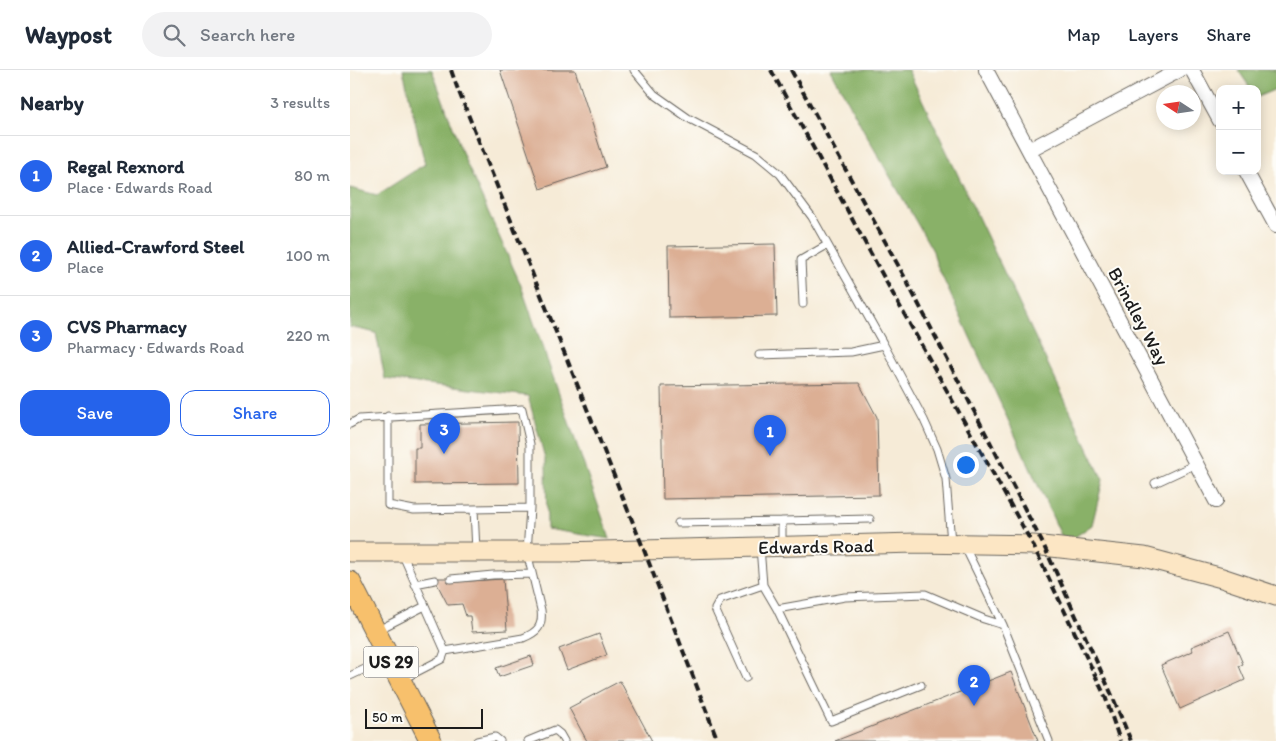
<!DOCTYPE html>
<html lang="en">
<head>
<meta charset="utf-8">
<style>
  body { margin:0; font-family:Itim,sans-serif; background:#f2f2f3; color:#1f2937 }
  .controls { position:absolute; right:15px; top:15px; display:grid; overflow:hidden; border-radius:10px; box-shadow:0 2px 12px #0003 }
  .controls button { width:45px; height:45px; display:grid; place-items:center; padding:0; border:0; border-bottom:1px solid #e0e1e3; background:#fff; color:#1f2937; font:25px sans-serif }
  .compass { position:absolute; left:806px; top:15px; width:45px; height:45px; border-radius:50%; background:#fff; box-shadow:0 2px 12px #0003; rotate:282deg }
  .scale { position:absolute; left:15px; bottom:12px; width:118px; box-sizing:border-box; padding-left:5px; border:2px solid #1c1c1c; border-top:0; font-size:14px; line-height:18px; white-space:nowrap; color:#1c1c1c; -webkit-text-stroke:4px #fdfcf7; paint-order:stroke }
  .you { position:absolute; left:615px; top:394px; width:18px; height:18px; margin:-12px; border:4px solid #fff; border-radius:50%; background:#1a73e8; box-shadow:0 0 0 8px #1a73e833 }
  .badge { display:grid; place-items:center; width:32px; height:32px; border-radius:50%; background:#2563eb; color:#fff; font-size:16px; font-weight:700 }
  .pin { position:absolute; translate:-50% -41px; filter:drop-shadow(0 1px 2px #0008) }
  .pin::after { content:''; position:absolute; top:26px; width:18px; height:15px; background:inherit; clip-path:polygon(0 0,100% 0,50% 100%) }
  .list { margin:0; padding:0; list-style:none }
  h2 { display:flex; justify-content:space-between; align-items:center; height:65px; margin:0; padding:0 20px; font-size:21px }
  h2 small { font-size:16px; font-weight:400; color:#747a83 }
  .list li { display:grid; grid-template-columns:32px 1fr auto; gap:15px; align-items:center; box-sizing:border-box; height:80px; padding:0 20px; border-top:1px solid #e0e1e3 }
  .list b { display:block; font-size:19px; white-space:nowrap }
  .list p { margin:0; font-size:16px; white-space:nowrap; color:#747a83 }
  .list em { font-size:16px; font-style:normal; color:#747a83 }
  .actions { display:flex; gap:10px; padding:15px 20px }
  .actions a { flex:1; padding:11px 0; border:1px solid #2563eb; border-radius:15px; text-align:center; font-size:18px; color:#2563eb }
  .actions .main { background:#2563eb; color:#fff }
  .icon { flex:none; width:28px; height:28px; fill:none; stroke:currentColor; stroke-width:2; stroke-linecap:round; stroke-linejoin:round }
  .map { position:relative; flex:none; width:926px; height:671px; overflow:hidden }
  header { display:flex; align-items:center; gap:30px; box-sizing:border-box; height:70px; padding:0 25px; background:#fff; border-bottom:1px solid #e0e1e3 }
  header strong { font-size:24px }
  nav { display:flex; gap:28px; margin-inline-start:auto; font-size:18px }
  .search { width:350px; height:45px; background:#f2f2f3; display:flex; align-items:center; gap:12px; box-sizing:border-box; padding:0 18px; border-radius:28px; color:#747a83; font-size:19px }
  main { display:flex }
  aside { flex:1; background:#fff }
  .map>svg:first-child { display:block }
  .forest { fill:#89b168; stroke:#526642 }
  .building { fill:#dcaf94 }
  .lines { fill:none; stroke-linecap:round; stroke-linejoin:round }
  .lane-casing { stroke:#68645d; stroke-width:9 }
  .street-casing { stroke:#68645d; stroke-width:16 }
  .secondary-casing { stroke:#68645d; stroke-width:21 }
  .primary-casing { stroke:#68645d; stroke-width:23 }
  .lane { stroke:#fff; stroke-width:7 }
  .street { stroke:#fff; stroke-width:14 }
  .secondary { stroke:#fce6c4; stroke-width:19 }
  .primary { stroke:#f7c06c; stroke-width:21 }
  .rail { stroke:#1c1c1c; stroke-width:4; stroke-dasharray:8 4; stroke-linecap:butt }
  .labels { text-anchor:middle; stroke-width:4; stroke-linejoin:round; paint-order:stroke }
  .shield { fill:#fdfcf7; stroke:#605f5e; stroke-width:1 }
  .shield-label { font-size:18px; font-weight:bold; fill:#1c1c1c }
  .street-label { font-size:19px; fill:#1c1c1c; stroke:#fdfcf7 }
</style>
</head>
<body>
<header>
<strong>Waypost</strong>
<div class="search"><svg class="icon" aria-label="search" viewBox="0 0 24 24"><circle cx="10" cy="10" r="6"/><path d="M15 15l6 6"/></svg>Search here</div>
<nav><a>Map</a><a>Layers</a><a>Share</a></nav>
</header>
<main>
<aside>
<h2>Nearby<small>3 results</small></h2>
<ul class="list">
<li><span class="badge">1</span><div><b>Regal Rexnord</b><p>Place · Edwards Road</p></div><em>80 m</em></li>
<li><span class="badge">2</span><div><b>Allied-Crawford Steel</b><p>Place</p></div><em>100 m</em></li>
<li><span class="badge">3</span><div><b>CVS Pharmacy</b><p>Pharmacy · Edwards Road</p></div><em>220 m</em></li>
</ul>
<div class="actions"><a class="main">Save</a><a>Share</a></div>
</aside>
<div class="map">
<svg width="926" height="671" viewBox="0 0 926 671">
  <rect width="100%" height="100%" fill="#fdfcf7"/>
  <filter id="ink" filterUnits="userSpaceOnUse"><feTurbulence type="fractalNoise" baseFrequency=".02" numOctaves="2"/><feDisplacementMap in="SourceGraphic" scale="10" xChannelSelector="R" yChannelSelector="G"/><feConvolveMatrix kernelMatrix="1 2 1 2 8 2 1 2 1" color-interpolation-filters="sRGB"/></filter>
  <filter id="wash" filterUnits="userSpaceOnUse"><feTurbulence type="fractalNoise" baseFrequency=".0096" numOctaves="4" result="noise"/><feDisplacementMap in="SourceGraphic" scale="20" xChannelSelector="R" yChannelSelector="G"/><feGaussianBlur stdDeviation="1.12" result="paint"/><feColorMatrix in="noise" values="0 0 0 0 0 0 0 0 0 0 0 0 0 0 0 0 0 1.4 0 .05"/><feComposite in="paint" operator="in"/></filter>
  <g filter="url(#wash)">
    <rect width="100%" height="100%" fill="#f6ebd7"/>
    <path class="forest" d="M53,0H82L115,90L170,213L260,469L197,459L196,392L178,326L35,309L26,263L0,257V118L27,125L75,94Z
      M481,0H558L753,410L742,455L715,474L586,193L583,181L519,70Z
      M888,0H926V19L907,27V19H901Z"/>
    <g id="blocks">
      <path class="building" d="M150,0H225L256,97L190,119Z
        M425,174L427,246L319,248L318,176Z
        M509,313L527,347L529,425L313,429L311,316Z
        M168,352L169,413L65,414V378H70V354Z
        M84,508H100L103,512L153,509L157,560L122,562L120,546H116L112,534L98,535Z
        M879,561L893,594L889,596L895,610L830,639L811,595L843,581L841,577Z
        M249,564L257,585L217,600L209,579Z
        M181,586L184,595L149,607L146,598Z
        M661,602L688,671H485Z
        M270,611L302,671H237L219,638Z"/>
    </g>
  </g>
  <g filter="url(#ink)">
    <use href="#blocks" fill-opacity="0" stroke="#68645d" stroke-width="1"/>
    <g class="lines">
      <defs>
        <path id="lane" d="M284,0L304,24L338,48L406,84L430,104L462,147L534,275L574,350L587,379L596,409L601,473
          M453,234L451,190L477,175
          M409,285L501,282L534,275
          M38,346V435L64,440L180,438
          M0,354L9,349L172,339L180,374V438L177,482L191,540C193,556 188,562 173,568L95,581
          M805,413L846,394
          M124,439L126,481
          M328,453L432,451
          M432,476V451L520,449
          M410,477L413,515L427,539L495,527L575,524L634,549L653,555L614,475
          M52,483L95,581L92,589L53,609
          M101,509L143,505L182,504
          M65,514L85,510
          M427,539L481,651L571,615
          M653,555L699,671
          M28,560L75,536
          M0,606L36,589
          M396,608L365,539L370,530L413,515
          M127,671L145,667L150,671
          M178,671L205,660L210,664L214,671"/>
        <path id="street" d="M636,0L866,431
          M842,0L870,51
          M679,80L830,0
          M896,101L926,156"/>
        <path id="secondary" d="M0,482H213L566,473L683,475L794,487L872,508L926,526"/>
        <path id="primary" d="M0,512L81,671"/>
      </defs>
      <use href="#lane" class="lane-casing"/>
      <use href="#street" class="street-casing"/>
      <use href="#secondary" class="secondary-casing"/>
      <use href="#primary" class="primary-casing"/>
      <use href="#lane" class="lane"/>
      <use href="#street" class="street"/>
      <use href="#secondary" class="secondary"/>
      <use href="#primary" class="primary"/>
      <path class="rail" d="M101,0L107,17L294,480L368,671
        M421,0L538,215L683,475L755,626L770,671
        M441,0L554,206L694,476L761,623L781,671"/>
    </g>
  </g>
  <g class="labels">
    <rect class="shield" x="13.5" y="576.5" width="55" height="31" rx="4"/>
    <g class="shield-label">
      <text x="41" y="598">US 29</text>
    </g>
    <g class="street-label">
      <text transform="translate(789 246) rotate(62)" y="7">Brindley Way</text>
      <text transform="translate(466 476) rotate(-1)" y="7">Edwards Road</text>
    </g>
  </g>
</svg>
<div class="controls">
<button>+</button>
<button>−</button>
</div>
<svg class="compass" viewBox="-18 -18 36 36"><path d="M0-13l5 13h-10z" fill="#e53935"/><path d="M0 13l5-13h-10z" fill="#747a83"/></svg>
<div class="scale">50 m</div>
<div class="you"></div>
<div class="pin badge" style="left:420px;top:386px">1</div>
<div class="pin badge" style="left:624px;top:636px">2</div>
<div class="pin badge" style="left:94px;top:384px">3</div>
</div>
</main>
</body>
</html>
